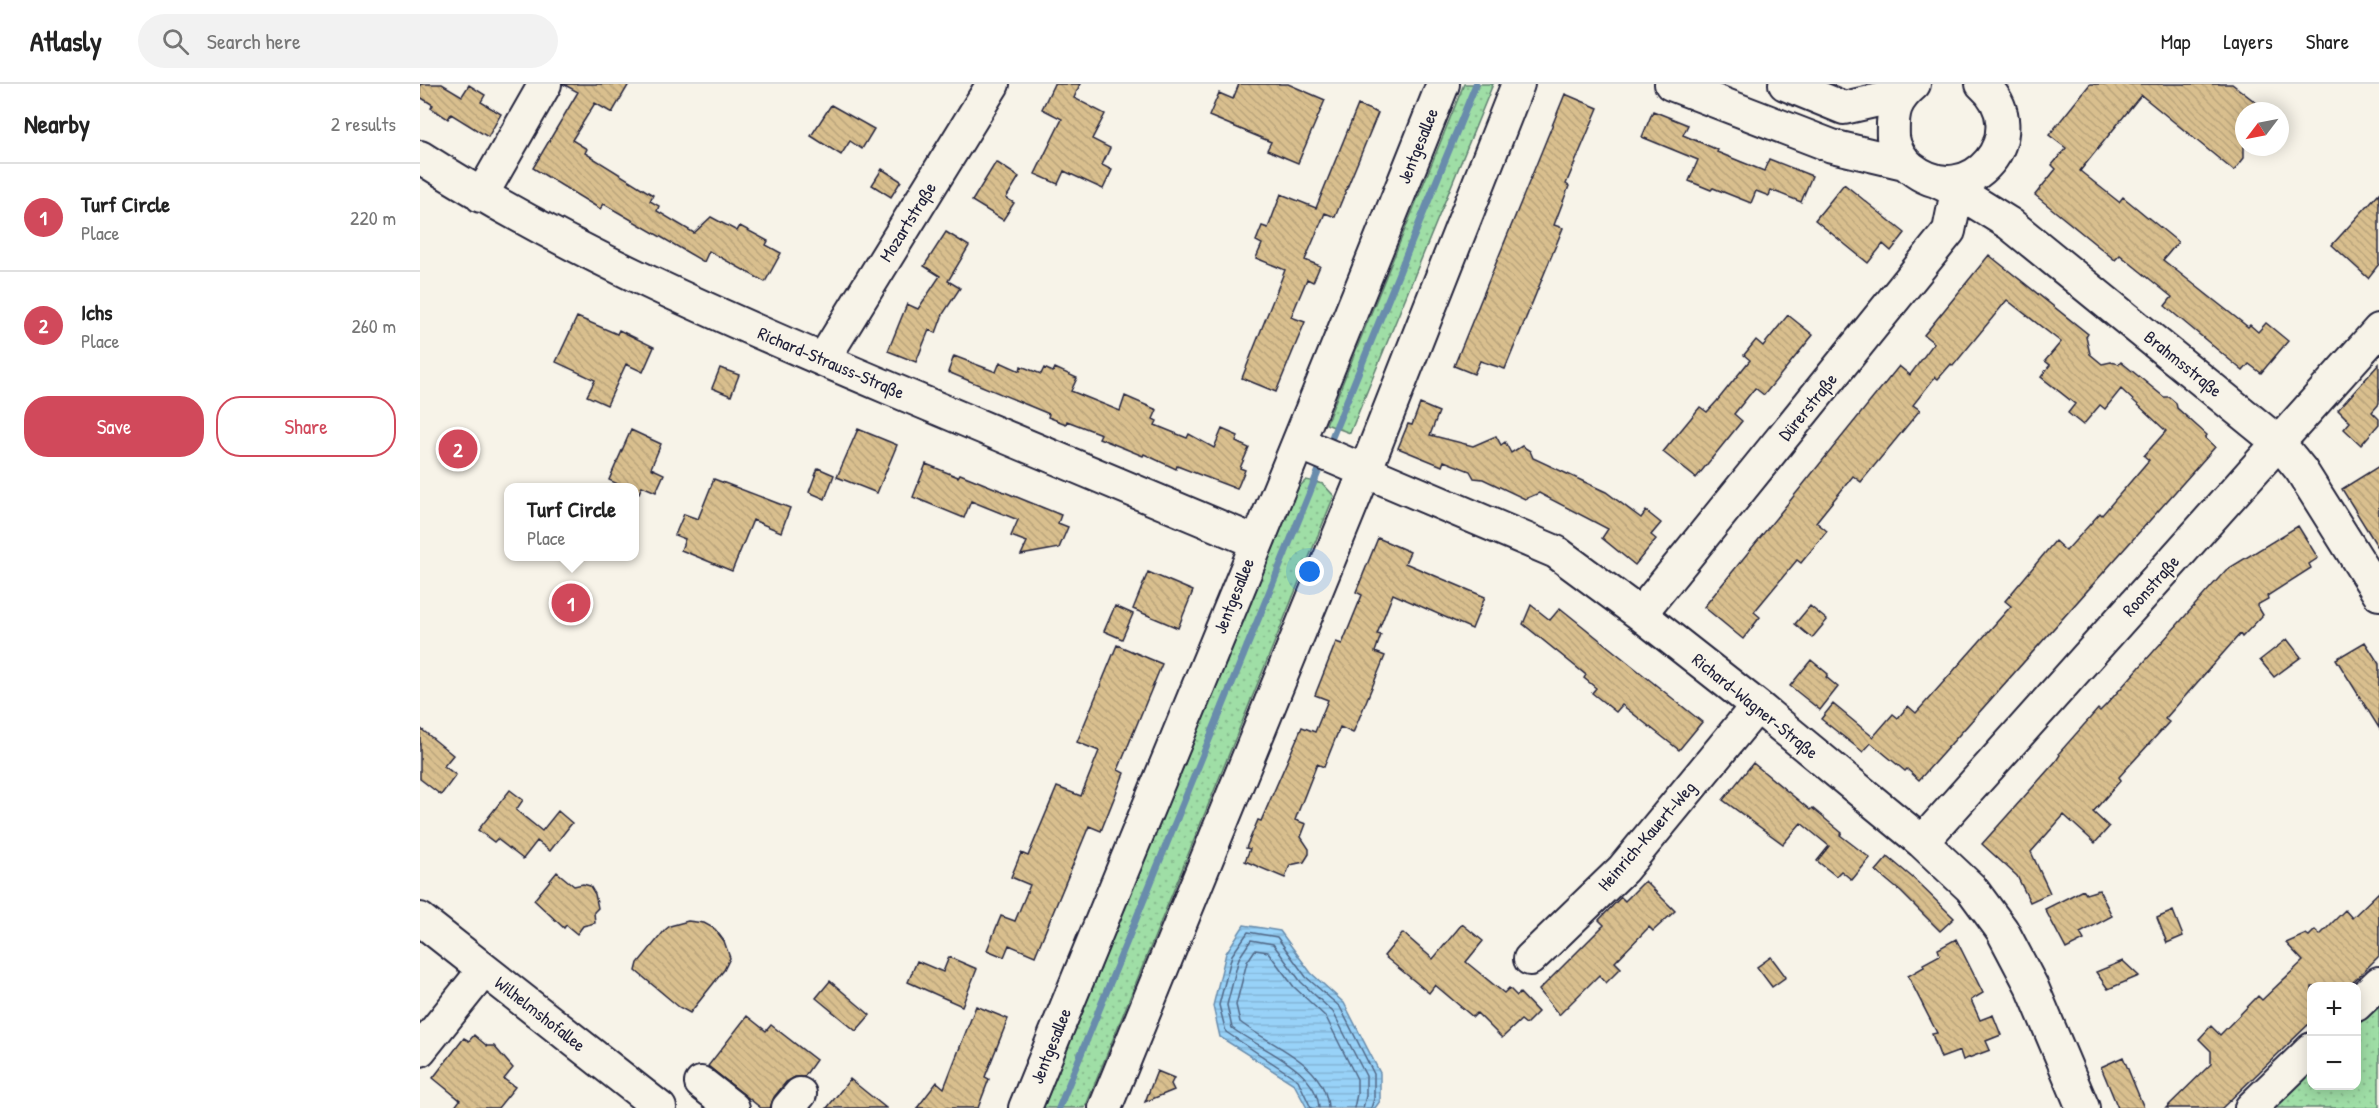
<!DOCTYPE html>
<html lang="en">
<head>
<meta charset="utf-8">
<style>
  body { margin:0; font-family:"Patrick Hand",sans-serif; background:#f2f2f2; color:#222 }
  .controls { position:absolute; right:18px; bottom:18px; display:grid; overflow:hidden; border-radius:12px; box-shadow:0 3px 15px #0003 }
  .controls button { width:54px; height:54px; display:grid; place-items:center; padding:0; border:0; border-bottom:2px solid #e0e0e0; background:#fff; color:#222; font:30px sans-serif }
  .compass { position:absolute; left:1815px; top:18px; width:54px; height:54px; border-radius:50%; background:#fff; box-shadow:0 3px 15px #0003; rotate:238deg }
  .you { position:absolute; left:890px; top:488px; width:21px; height:21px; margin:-15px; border:4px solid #fff; border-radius:50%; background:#1a73e8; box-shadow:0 0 0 9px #1a73e833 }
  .badge { display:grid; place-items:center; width:39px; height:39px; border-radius:50%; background:#d1495b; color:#fff; font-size:20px; font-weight:700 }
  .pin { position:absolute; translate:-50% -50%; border:3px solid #fff; box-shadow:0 2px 6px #0006 }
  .popup { position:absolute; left:84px; top:399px; width:135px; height:78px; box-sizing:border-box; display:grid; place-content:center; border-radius:12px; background:#fff; filter:drop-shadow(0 2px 4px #0005); font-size:20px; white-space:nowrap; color:#767676 }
  .popup b { font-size:22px; color:#222 }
  .popup::after { content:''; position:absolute; left:50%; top:100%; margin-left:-12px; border:12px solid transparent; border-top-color:#fff }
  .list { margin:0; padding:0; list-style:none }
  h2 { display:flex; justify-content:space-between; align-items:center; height:78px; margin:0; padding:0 24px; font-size:26px }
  h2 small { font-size:20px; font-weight:400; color:#767676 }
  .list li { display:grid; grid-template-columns:39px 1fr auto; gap:18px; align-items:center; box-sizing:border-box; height:108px; padding:0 24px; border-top:2px solid #e0e0e0 }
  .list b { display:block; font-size:22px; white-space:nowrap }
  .list p { margin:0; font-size:20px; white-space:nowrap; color:#767676 }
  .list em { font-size:20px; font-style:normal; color:#767676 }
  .actions { display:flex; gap:12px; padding:18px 24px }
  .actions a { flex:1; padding:14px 0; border:2px solid #d1495b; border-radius:24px; text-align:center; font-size:21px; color:#d1495b }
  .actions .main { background:#d1495b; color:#fff }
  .icon { flex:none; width:33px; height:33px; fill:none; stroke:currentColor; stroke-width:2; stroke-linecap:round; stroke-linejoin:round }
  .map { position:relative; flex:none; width:1959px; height:1024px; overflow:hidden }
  header { display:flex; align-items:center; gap:36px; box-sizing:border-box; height:84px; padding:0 30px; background:#fff; border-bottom:2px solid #e0e0e0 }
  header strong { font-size:28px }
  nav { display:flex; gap:33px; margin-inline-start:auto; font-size:21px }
  .search { width:420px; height:54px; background:#f2f2f2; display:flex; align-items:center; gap:15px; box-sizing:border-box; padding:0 21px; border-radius:33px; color:#767676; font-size:22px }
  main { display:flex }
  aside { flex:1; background:#fff }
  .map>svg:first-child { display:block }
  .grass { fill:url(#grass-dots); stroke:#608070; stroke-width:1.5 }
  .water { fill:url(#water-rules); stroke:#698cac; stroke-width:1.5 }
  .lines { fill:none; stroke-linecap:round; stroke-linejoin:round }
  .shore { stroke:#516887; stroke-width:1.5 }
  .stream { stroke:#698cac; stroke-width:7 }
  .building { fill:url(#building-back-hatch); stroke:#22223b; stroke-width:1.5 }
  .minor-casing { stroke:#22223b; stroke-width:36 }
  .minor { stroke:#f7f3e8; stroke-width:32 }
  .labels { text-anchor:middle; stroke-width:4.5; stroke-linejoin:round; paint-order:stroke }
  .street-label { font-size:18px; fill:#22223b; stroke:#f7f3e8 }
</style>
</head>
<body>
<header>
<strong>Atlasly</strong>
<div class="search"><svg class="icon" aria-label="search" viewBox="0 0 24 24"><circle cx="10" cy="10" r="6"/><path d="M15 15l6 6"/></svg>Search here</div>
<nav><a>Map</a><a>Layers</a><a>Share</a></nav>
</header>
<main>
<aside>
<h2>Nearby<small>2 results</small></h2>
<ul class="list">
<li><span class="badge">1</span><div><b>Turf Circle</b><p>Place</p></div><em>220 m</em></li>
<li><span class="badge">2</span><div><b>Ichs</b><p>Place</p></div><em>260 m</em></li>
</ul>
<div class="actions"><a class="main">Save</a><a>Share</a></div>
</aside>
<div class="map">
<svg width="1959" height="1024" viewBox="0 0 1959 1024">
  <defs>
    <pattern id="grass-dots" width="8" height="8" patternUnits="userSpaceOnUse" patternTransform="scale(1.5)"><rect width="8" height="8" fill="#9fdea6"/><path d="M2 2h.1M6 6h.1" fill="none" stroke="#89be90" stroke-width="1.8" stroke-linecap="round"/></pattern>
    <pattern id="water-rules" width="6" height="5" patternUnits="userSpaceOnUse" patternTransform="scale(1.5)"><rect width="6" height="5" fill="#98d2f8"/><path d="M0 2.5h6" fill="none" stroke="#83b4d6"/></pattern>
    <pattern id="building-back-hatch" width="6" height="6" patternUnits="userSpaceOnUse" patternTransform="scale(1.5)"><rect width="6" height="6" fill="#d9bf8e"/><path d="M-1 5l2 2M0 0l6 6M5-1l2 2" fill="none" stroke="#baa47b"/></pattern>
  </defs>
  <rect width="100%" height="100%" fill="#f7f3e8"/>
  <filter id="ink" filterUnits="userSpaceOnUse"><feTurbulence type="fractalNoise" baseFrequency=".0167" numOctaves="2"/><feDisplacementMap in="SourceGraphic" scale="12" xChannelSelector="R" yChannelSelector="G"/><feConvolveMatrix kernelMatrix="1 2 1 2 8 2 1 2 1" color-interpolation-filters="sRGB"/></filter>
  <g filter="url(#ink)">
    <path class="grass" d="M1044,0H1073L930,349L906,340Z
      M886,396L903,400L914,412L665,1024H623L874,408Z
      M1959,921V1024H1852L1891,986L1892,1002H1936L1937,942Z"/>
    <path class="water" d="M824,841L860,847L891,889L924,919L960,989V1017L955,1024H887L874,1000L800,953L793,922L806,869Z"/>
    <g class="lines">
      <path class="shore" d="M891,1024L878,996L806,948L799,921L812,871L828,848L857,853L886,893L920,923L954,990V1015L951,1024
        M899,1024C897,984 839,965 812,944L807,921L819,874L831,856L853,860L881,898L913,928L946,992V1012L943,1024
        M908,1024C906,978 850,962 820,938L816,921L827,878L835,866L848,868L874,903L906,933L937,995V1010L934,1024"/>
      <path class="stream" d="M908,363L1056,0
        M639,1024L903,376"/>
    </g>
    <path class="building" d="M0,0H22L42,12L49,1L65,11L61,18L81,30L68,53L31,30L28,35L11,24L13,21L0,13Z
      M143,0H209L192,29L175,19L152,56L167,65L165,69L233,111L230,117L239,122L237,127L274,149L291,133L317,147L320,142L348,157L346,161L361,169L345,198L289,167L284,178L184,120L180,125L113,84L158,8Z
      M634,0H660L654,14L685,30L672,55L690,64L682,81L692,86L683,105L644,87L638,100L615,90L642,35L622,25Z
      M819,0H868L905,16L878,79L847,66L851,58L789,32L799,9L813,15Z
      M1670,0H1812L1847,27H1824V74L1814,87L1721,11L1660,87L1699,118L1703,113L1758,158L1743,176L1828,243L1830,241L1838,248L1846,239L1868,257L1841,289L1829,280L1823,287L1745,222L1752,213L1700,171L1695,176L1615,111L1636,85L1632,81L1646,64L1629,51Z
      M1145,10L1178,24L1146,100L1149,102L1134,141L1143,144L1085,285L1060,277L1054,290L1034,282Z
      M411,21L454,45L442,65L430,57L421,71L391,52Z
      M938,21L958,29L915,133L905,129L885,176L900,182L893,198L887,195L871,233L885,238L856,308L822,294L865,186L836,174L842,160L836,157L842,142L848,144L861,110L896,124Z
      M1233,27L1268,41L1263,51L1298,66L1297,68L1344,87L1349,75L1392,92L1381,118L1351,106L1349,112L1336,107L1331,119L1293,104L1291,106L1269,97L1278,76L1222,53Z
      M576,78L599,93L586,114L594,119L583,136L552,117Z
      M462,85L481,97L471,113L452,101Z
      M1424,100L1485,149L1471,167L1463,160L1448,179L1395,136Z
      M1959,109V180L1948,194L1912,161Z
      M526,148L549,162L528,197L540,204L523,230L516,249L509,246L496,278L468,267L487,220L498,225L520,192L504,182Z
      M1569,171L1668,250L1666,253L1670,270L1682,280L1691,278L1699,280L1701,278L1744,313H1749L1756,319L1757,324L1787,351L1785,354L1795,363L1499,696L1487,685L1485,687L1451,659L1443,668L1401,635L1413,620L1453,653L1473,630L1478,634L1488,622L1496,629L1591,522L1585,517L1635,457L1646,467L1680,429L1682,431L1729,376L1724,372L1746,347L1701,305L1685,325L1680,321L1663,341L1648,329L1655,320L1621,293L1630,281L1625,277L1641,258L1587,216L1533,282L1531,280L1518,295L1515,293L1493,321L1500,326L1441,398L1433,392L1396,438L1407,447L1381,479L1377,476L1334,528L1340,533L1323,555L1284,523L1479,282L1490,291L1514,259L1504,251Z
      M1368,231L1393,251L1344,311L1335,304L1314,330L1322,337L1276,394L1243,368L1280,323L1287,328L1297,317L1330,276L1324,271L1336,256L1343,262Z
      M157,233L197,250L199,246L234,263L223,288L206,280L187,321L167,312L175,296L136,278Z
      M534,272L576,288L580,278L600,287L601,282L621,290L624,284L633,288L635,284L657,294L651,307L700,327L705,312L737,326L733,335L737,337L735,341L767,354L769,350L794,364L802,345L818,352L816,358L829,364L820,384L825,386L817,405L757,382L756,385L724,370L723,372L679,354L681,350L647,337L646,340L628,333L629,330L528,288Z
      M1959,280V320L1952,328L1959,335V340L1941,361L1924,345L1930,338L1918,326Z
      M300,284L319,291L311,312L292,304Z
      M1000,320L1019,328L1010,351L1053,362L1076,352L1081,361L1085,358L1091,369L1102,362L1110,367L1113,374L1186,408L1221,434L1226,427L1241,439L1231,451L1236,455L1215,481L1182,454L1188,445L1119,409L1105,415L1063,395L1054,394L1050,387L1024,377L1022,382L978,364L988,340L992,341Z
      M438,345L477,361L457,409L417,393Z
      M211,346L241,360L231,384L244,390L236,408L222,402L219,409L214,407V404H206L189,396Z
      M506,380L538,393L540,390L641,431L638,439L648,443L639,464L601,471L607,458L591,452L598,436L551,417L544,434L493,413Z
      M1959,382V465L1922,405Z
      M398,384L414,391L405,415L389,408Z
      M294,395L370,424L361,448L333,436L312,487L261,466L265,455L255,451L264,430L278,435Z
      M1878,442L1898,474L1889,480L1891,484L1847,512L1848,515L1837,521L1843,531L1822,553L1820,550L1745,635L1749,638L1699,693L1701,696L1673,728L1689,743L1675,759L1644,731L1611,768L1630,809L1610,818L1597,792L1562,760L1636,677L1640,671L1639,669L1678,625L1680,627L1686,621L1806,486Z
      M958,454L990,468L985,479L1065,513L1052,545L973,510L957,550L961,551L955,568L965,572L933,649L920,643L904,683L897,680L875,736L886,740L881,753L889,765V770L884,778L870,781L865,794L825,777L830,765L826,764L838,736L841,737L882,643L895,648L908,616L895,611L916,558L922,560L942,511L936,508Z
      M728,488L773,507L758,544L713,525Z
      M1111,521L1130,536L1140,524L1282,638L1259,666L1202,621L1196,628L1172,609L1176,604L1164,594L1166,591L1103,540Z
      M695,522L713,530L702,555L684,547Z
      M1390,522L1407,536L1392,554L1375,540Z
      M1867,555L1881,573L1854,593L1840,576Z
      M1945,558L1959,580V644L1916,575Z
      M697,561L742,580L698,686L704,689L681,747L669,742L615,872L589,861L584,873L567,866L581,832L595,837L610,801L591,793L601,769L608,772L637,703L661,712L679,667L657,658Z
      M1391,576L1408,590L1406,593L1418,603L1400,626L1370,602Z
      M0,644L33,671L24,682L36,691L21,711L0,695Z
      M1333,679L1390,726L1392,724L1422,749L1420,751L1450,774L1432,796L1421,787L1416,792L1397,777L1409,762L1381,739L1363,760L1303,716Z
      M90,706L103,716L96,726L122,747L138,727L152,739L130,767L117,757L103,775L77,755L74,758L58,746Z
      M1468,773L1493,794L1534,834L1520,847L1481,808L1456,787Z
      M137,788L154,802L163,800L170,802L175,810L178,824L174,828L175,839L163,842L157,850L146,841L144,844L114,816Z
      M1225,797L1255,827L1233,847L1229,843L1195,878L1201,884L1186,899L1179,891L1139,931L1119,906L1184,841L1179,836L1201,813L1205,817Z
      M1663,806L1666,810L1679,806L1692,832L1660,849L1664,856L1646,865L1625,825Z
      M1959,808V872L1928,903H1892V937L1802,1024H1746L1791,980V967L1779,955L1791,942L1800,951L1838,912L1842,916L1883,877L1866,859L1886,850L1889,852L1895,846L1900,851L1925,826L1932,834Z
      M1753,827L1763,852L1747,859L1737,834Z
      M268,837L284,839L295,845L304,857L310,874L304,886L270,929L259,923L216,887L218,879L245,846L250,842Z
      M1042,840L1063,857L1046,878L1084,909L1089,904L1097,912L1100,909L1118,928L1106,940L1101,936L1082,954L1057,929L1053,933L1015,901L1009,909L964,872L983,849L1013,875Z
      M1536,855L1563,909L1551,916L1560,936L1573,931L1581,951L1566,957L1570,966L1543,976L1540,967L1521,974L1512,950L1517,949L1488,892L1504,883L1503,880L1520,871L1518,865Z
      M529,873L557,885L542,922L488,898L497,877L523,888Z
      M1351,873L1366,893L1352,903L1337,883Z
      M1703,877L1719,892L1688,905L1676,888Z
      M410,897L450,931L436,947L396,914Z
      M556,922L588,935L565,993L569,995L558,1024H497L517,998L524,1004Z
      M327,932L346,947L351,941L396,976L384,993H375L366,998L354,1013L350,1024H341L288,982Z
      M54,951L67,962H74L93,984L84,995L95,1003L78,1024H34L40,1016L13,994L44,954L49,957Z
      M1703,973L1724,1024H1698L1681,983Z
      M737,987L754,994L751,1000L754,1006L725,1018Z
      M430,995L446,1008L466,1024H407Z"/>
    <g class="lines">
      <defs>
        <path id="minor" d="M1251,0L1412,62L1484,79
          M1365,0L1424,24L1481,11
          M1494,0C1474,17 1472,28 1473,53C1474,64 1482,77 1491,84C1550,131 1617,48 1562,0
          M0,73C147,167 308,236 469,304C591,355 713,407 836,458
          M1518,98L1537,107L1590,140L1859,359L1881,386L1959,510
          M61,112L125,0
          M403,276L573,0
          M879,359L1136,468L1220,530L1337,622L1502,758L1551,804L1582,846L1612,903L1663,1024
          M1220,530L1529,147L1537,107
          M1502,758L1959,246
          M0,835L240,1024
          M1110,875L1203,785L1337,622
          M1936,921L1959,899
          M0,966L64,886
          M281,999L313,1024
          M368,1024L380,1010
          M605,1024C744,683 887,343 1023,0
          M685,1024L946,385L1098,0
          M1831,1024L1892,965"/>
      </defs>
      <use href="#minor" class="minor-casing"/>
      <use href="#minor" class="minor"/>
    </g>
  </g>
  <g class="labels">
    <g class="street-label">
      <text transform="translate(998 62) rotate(-68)" y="6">Jentgesallee</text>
      <text transform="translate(488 138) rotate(-58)" y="6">Mozartstraße</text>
      <text transform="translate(411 279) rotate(23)" y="6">Richard-Strauss-Straße</text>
      <text transform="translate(1763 280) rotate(39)" y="6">Brahmsstraße</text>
      <text transform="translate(1388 323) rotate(-51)" y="6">Dürerstraße</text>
      <text transform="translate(1731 502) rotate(-48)" y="6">Roonstraße</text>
      <text transform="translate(814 512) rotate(-68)" y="6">Jentgesallee</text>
      <text transform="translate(1335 622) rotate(39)" y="6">Richard-Wagner-Straße</text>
      <text transform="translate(1227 752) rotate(-49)" y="6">Heinrich-Kauert-Weg</text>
      <text transform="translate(120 930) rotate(38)" y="6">Wilhelmshofallee</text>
      <text transform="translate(631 962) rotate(-68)" y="6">Jentgesallee</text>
    </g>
  </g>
</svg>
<div class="controls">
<button>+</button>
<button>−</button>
</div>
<svg class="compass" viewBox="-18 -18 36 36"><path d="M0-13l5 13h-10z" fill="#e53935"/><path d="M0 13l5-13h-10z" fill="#767676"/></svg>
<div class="you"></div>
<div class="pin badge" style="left:151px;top:519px">1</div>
<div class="popup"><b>Turf Circle</b>Place</div>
<div class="pin badge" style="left:38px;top:365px">2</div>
</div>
</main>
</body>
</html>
